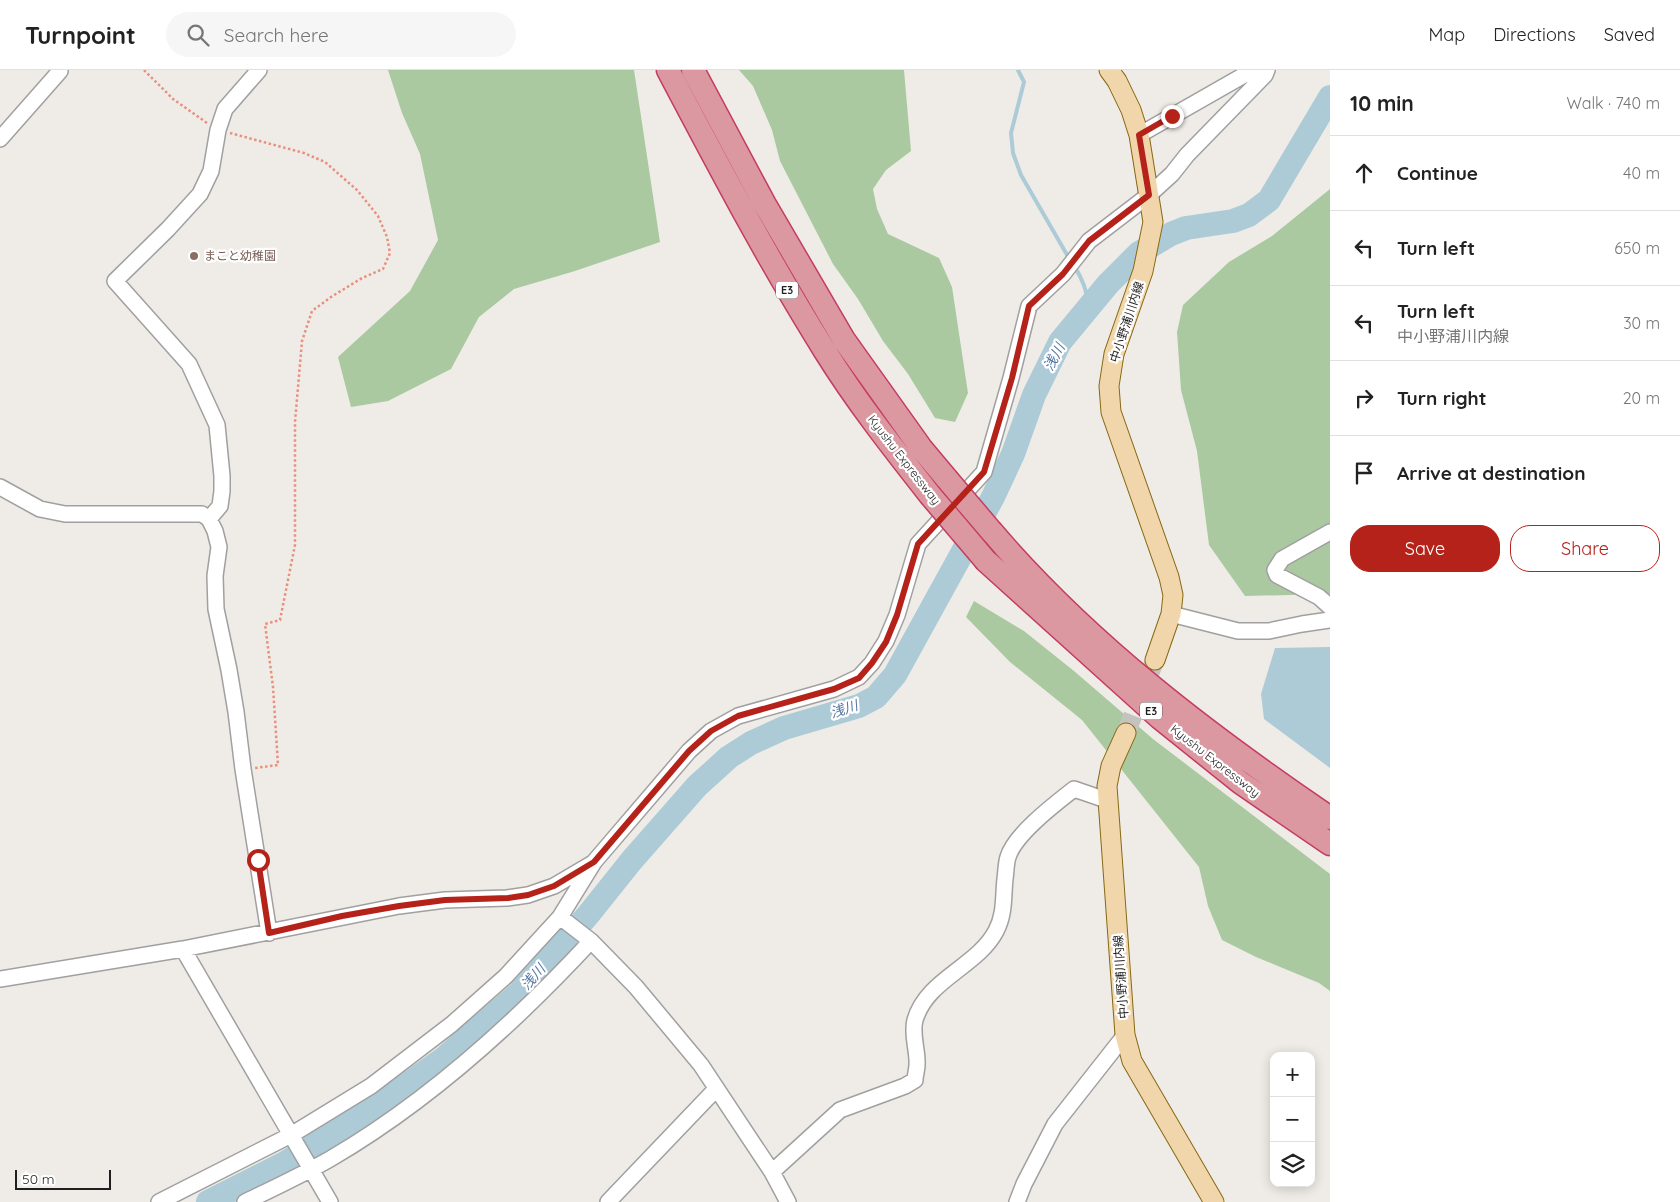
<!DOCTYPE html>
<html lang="en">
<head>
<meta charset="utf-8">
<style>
  body { margin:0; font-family:Quicksand,"Noto Sans JP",sans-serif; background:#f6f6f6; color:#222 }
  .controls { position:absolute; right:15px; bottom:15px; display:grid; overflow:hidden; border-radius:10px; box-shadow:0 2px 12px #0003 }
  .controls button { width:45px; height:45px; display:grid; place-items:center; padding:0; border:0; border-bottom:1px solid #e0e0e0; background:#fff; color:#222; font:25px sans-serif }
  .scale { position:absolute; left:15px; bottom:12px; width:96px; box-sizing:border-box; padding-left:5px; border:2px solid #1f1f1f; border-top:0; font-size:14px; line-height:18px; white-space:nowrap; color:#1f1f1f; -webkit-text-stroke:4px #fff; paint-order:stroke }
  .stop { position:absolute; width:15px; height:15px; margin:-11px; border:4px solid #b52219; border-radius:50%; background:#fff }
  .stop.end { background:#b52219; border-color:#fff; box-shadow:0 1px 5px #0008 }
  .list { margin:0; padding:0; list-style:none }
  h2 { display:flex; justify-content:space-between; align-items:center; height:65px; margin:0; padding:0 20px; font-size:21px }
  h2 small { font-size:16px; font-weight:400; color:#767676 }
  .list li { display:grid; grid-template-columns:32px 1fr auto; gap:15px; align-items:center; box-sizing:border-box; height:75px; padding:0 20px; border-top:1px solid #e0e0e0 }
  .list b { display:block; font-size:19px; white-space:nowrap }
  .list p { margin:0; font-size:16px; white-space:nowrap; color:#767676 }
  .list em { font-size:16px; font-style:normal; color:#767676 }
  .actions { display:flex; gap:10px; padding:15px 20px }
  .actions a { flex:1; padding:11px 0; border:1px solid #b52219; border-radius:20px; text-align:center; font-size:18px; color:#b52219 }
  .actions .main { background:#b52219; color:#fff }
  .icon { flex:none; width:28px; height:28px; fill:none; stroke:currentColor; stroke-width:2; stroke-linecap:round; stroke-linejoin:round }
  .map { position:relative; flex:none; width:1330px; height:1132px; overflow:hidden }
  header { display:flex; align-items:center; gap:30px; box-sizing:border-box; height:70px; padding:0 25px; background:#fff; border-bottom:1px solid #e0e0e0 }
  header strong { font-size:24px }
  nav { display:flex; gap:28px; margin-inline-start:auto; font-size:18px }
  .search { width:350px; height:45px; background:#f6f6f6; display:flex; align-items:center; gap:12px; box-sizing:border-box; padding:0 18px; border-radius:28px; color:#767676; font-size:19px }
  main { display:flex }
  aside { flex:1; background:#fff }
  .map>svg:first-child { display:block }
  .forest { fill:#aac9a0 }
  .water { fill:#accbd7 }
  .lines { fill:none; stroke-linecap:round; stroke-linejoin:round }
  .stream { stroke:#accbd7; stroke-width:4 }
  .river { stroke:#accbd7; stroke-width:24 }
  .major-tunnel { stroke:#c5c3bf; stroke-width:19; stroke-dasharray:19 9; stroke-linecap:butt }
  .minor-casing { stroke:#a0a0a0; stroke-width:18 }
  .major-casing { stroke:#876813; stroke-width:21 }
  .highway-casing { stroke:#c53b62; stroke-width:25 }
  .path { stroke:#e98f7d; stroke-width:2.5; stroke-dasharray:2.5 2.5; stroke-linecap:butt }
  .minor { stroke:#fff; stroke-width:15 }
  .major { stroke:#f0d6aa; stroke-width:19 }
  .highway { stroke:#dc98a1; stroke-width:22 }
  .highway-bridge-casing { stroke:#c53b62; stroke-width:25; stroke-linecap:butt }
  .highway-bridge { stroke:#dc98a1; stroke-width:22 }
  .route { stroke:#b52219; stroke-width:6 }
  .education-dot { fill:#8d6e63; stroke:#fff; stroke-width:2 }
  .labels { text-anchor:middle; stroke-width:4.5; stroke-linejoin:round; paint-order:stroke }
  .shield { fill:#fff; stroke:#626262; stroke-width:1 }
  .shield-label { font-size:11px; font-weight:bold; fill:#1f1f1f }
  .education-label { font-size:12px; fill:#785e54; stroke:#fff; text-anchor:start }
  .street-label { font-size:12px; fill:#1f1f1f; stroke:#fff }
  .water-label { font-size:14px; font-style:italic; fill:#5778a3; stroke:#fff }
</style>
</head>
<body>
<header>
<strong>Turnpoint</strong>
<div class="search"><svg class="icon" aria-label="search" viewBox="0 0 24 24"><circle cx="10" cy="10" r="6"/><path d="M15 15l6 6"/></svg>Search here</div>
<nav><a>Map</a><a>Directions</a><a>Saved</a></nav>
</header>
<main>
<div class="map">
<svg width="1330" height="1132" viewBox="0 0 1330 1132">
  <rect width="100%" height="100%" fill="#efece7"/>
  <path class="forest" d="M388,0H634L660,172L575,201L514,219L479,247L451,299L388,331L351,337L338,287L410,221L438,170L420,84L402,43Z
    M739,0H904L911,81L886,100L873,119L877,139L888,164L939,188L952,217L968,323L955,352L935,348L908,304L883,271L858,229L833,194L780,91L772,60L753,16Z
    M1330,119V524L1245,526L1209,475L1197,381L1181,320L1177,262L1183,235L1229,192L1272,166Z
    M974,531L1024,561L1074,601L1153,669L1330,804V921L1319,913L1256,887L1222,870L1208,836L1199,797L1082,650L1010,592L966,547Z"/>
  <path class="water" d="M1330,577V698L1264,649L1261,624L1275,578Z"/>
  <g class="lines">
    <path class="stream" d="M1018,0L1024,12L1011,63L1013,83L1021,105L1070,190
      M1074,196C1083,209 1086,220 1089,236"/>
    <path class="river" d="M208,1132L285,1093L376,1037L443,989L519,923L588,845L632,790L697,716L729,687L751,673L784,658L859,636L876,627L895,605L993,427L1013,384L1034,325L1060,272L1108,214L1139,183L1171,164L1186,158L1233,151L1249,145L1269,130L1330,27"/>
    <path class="major-tunnel" d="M1126,663L1155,590"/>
    <defs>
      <path id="minor" d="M1139,65L1253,0
        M0,69L60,1
        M0,417L40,439L65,444H202L209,449L215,461L219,477L215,506L216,539L229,600L236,642L243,699L269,863
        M209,449L220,436L222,421V406L217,355L189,294L115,211L168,159L200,124L211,101L218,60L225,39L259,0
        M1330,462L1282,489L1275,500L1277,505L1319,527L1330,537
        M1171,544L1238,561H1269L1302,554L1330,550
        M560,847L591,871L636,917L701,995L772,1102L788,1132
        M183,879L330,1132
        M0,909L183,879L399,836L445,830L507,828L528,825L554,816L593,793
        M772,1102L840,1040L905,1016L915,1010C915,1005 917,1000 917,995C918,980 911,965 915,950C927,909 977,897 996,861C1005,844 1003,828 1005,809C1006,802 1006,793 1008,787C1015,764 1055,734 1074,719L1109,731
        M159,1132L291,1065L371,1016L452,954L506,906L560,847L594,792L689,681L711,661L738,646L834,619L859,607L872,593L886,571L897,545L918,474L984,402L1011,308L1029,236L1063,204L1089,171L1149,125L1172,104L1187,85L1265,5L1267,0
        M245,1132C274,1118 302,1105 330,1089C428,1032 514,954 591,871
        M608,1132L716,1019
        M1017,1132L1024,1114L1055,1054L1125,965"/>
      <path id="major" d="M1109,0L1117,11L1131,40L1139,65L1153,152L1143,201L1114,284L1109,316L1111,342L1169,507L1173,525L1171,544L1155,590
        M1126,663L1111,696L1107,716L1125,965L1132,991L1214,1132"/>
      <path id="highway" d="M668,0C718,95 768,190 825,281C856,331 893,378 930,425
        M693,0L764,133L844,270L921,378L947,409
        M992,462C1089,575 1208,665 1330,748
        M986,491L1160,648L1241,713L1330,774"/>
    </defs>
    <use href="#minor" class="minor-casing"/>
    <use href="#major" class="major-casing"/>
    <use href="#highway" class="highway-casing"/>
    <path class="path" d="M144,0L173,29L207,53
      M230,63L304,83L325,92L357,120L378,146L387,167L390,183L383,199L362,208L331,227L312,241L302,271L295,352V475L280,550L265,554L273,617L278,695L255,698"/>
    <use href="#minor" class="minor"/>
    <use href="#major" class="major"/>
    <use href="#highway" class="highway"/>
    <defs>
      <path id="highway-bridge" d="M947,409L992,462
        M930,425L986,491"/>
    </defs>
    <use href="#highway-bridge" class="highway-bridge-casing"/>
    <use href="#highway-bridge" class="highway-bridge"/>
  </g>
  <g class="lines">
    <path class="route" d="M258,790L269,863L342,846L399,836L445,830L508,828L528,825L554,816L594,792L689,681L711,661L738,646L834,619L859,608L872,593L886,572L897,545L918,474L984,402L1012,308L1029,236L1063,204L1089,171L1149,125L1139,65L1172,46"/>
  </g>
  <circle class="education-dot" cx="194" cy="186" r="5"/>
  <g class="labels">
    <g class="shield">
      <rect x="776" y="211.5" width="22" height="17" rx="4"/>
      <rect x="1140" y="632.5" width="22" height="17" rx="4"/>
    </g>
    <g class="shield-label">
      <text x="787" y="224">E3</text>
      <text x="1151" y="645">E3</text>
    </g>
    <g class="education-label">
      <text x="204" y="190">まこと幼稚園</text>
    </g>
    <g class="street-label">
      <text transform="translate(1127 252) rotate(-72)" y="4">中小野浦川内線</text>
      <text transform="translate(904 390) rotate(52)" y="4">Kyushu Expressway</text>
      <text transform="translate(1215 691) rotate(38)" y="4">Kyushu Expressway</text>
      <text transform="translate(1121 907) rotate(-94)" y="4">中小野浦川内線</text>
    </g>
    <g class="water-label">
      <text transform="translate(1054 287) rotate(-62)" y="5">浅川</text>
      <text transform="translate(844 639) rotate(-18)" y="5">浅川</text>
      <text transform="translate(533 907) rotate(-49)" y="5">浅川</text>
    </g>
  </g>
</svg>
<div class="controls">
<button>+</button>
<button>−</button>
<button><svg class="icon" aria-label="layers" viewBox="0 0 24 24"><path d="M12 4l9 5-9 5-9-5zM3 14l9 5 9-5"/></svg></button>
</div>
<div class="scale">50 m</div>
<div class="stop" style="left:258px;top:790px"></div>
<div class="stop end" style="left:1172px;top:46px"></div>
</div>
<aside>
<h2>10 min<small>Walk · 740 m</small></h2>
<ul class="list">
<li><svg class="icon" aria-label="ahead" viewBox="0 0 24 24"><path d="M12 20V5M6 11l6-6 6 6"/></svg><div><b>Continue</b></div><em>40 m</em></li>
<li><svg class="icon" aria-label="left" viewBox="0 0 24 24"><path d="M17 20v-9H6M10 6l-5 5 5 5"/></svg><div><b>Turn left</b></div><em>650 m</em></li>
<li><svg class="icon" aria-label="left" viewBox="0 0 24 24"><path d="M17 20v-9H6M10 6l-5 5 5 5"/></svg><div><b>Turn left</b><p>中小野浦川内線</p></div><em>30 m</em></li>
<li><svg class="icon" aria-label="right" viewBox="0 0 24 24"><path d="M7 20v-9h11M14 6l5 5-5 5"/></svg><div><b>Turn right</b></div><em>20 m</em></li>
<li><svg class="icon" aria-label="arrive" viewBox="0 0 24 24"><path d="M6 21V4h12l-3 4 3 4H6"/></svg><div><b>Arrive at destination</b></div></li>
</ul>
<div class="actions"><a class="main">Save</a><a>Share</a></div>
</aside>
</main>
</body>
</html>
